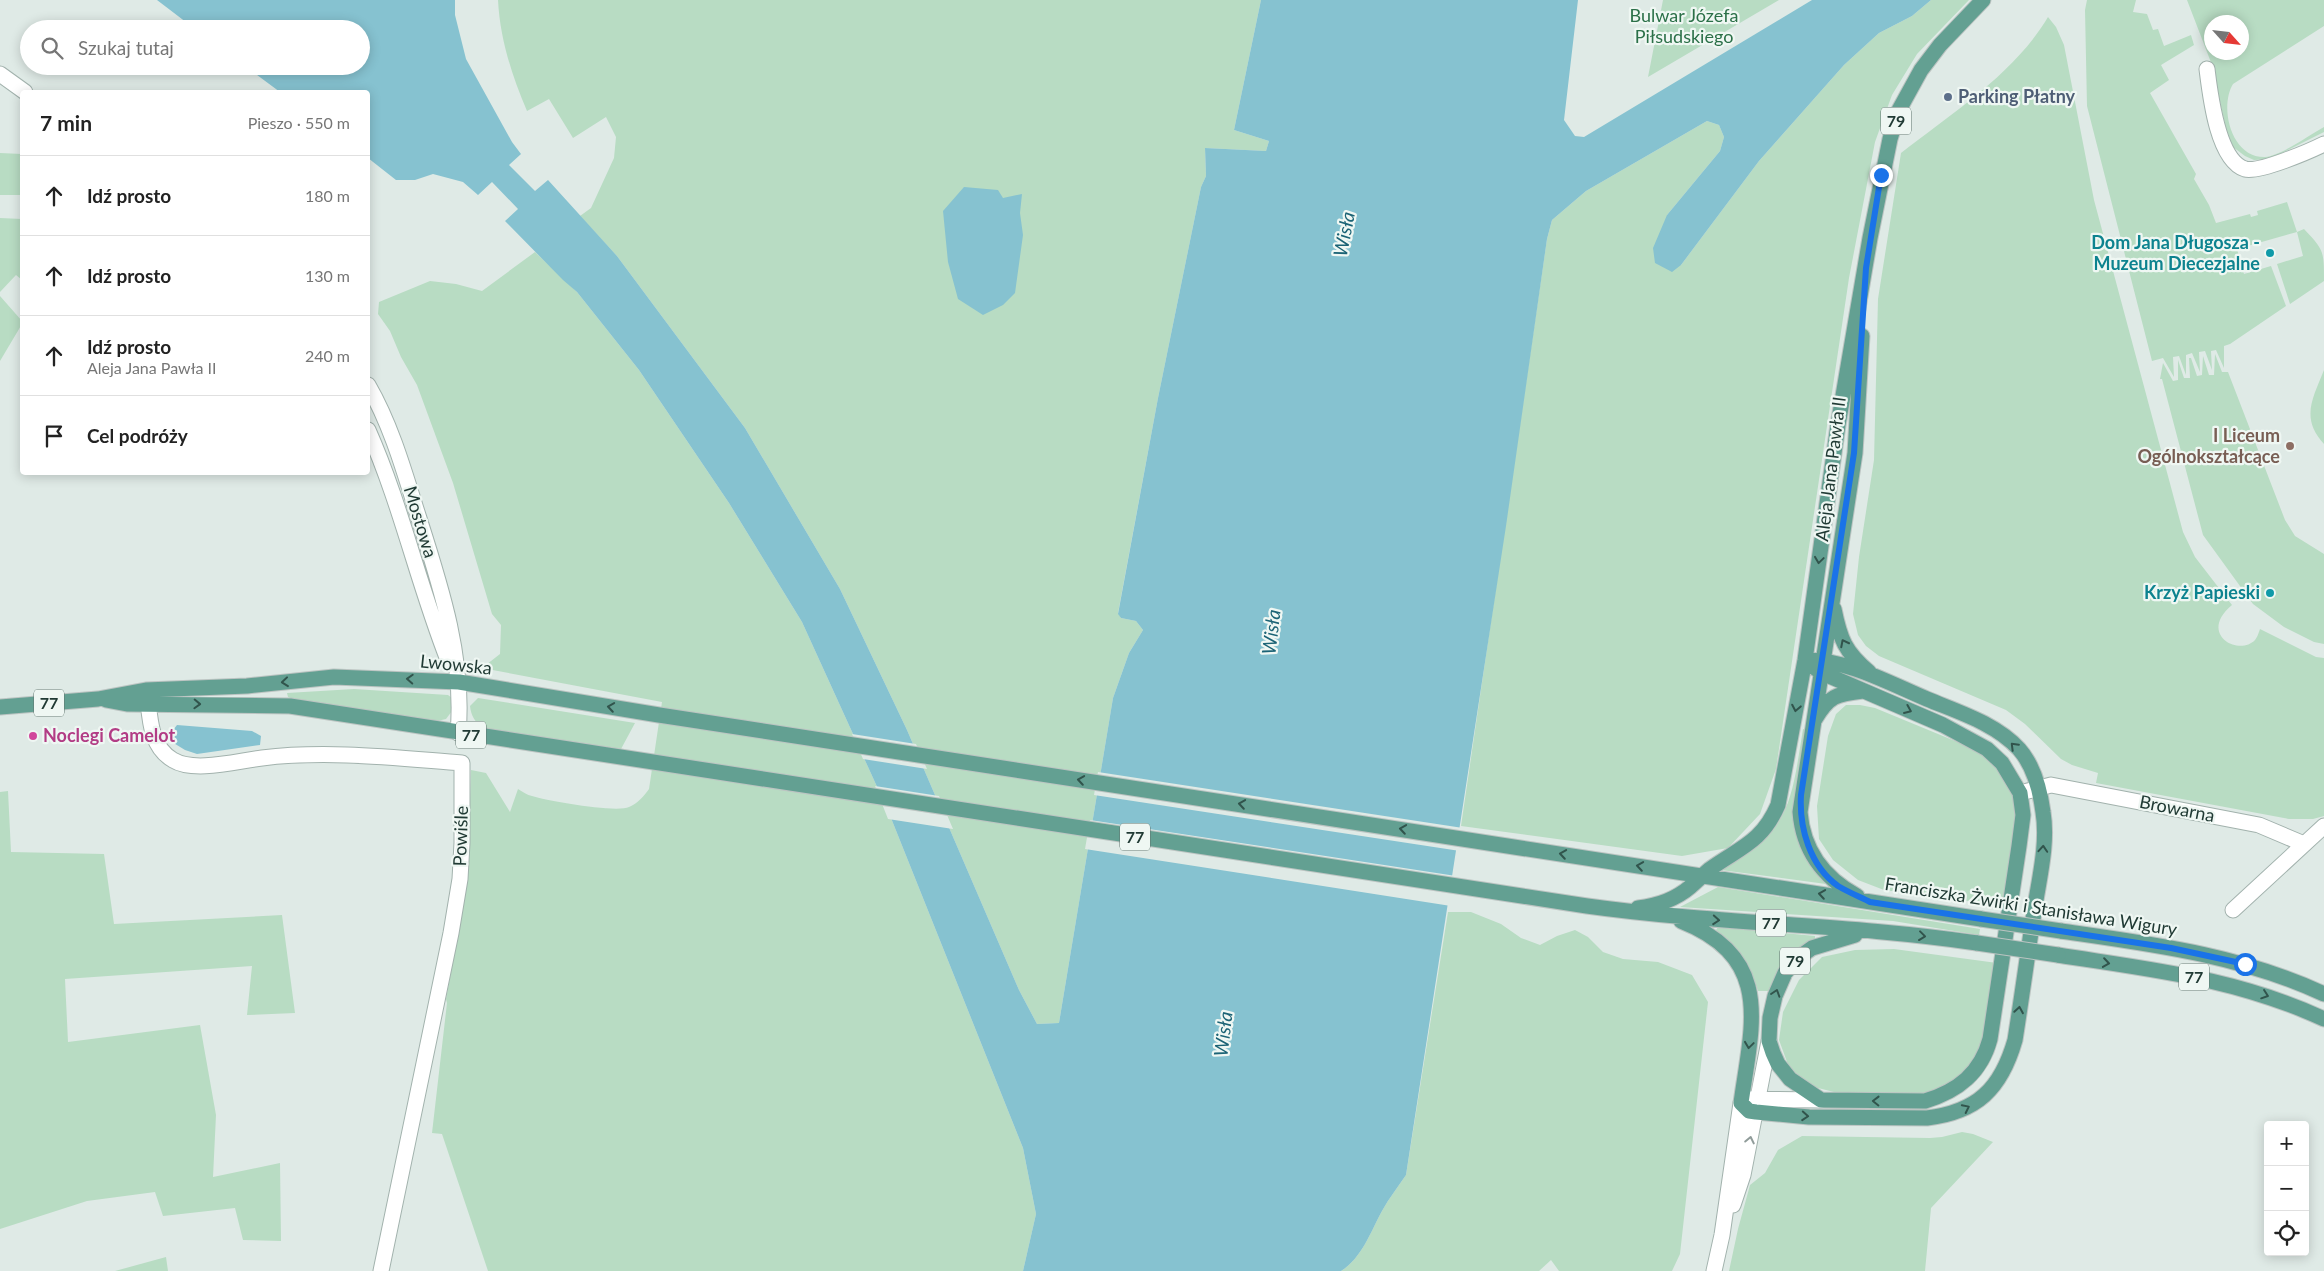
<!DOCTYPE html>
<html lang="pl">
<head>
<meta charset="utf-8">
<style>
  body { margin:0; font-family:Lato,sans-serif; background:#f2f2f2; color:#222 }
  .controls { position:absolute; right:15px; bottom:15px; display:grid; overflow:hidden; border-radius:5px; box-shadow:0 2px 12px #0003 }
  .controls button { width:45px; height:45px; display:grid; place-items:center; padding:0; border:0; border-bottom:1px solid #e0e0e0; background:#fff; color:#222; font:25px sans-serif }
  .compass { position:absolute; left:2204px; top:15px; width:45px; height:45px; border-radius:50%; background:#fff; box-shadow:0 2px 12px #0003; rotate:117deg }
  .stop { position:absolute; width:15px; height:15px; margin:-11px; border:4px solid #1a73e8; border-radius:50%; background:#fff }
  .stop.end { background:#1a73e8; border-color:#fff; box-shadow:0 1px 5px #0008 }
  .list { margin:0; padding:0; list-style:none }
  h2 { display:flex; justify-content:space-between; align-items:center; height:65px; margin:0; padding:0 20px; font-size:21px }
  h2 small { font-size:16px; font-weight:400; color:#767676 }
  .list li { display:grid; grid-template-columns:32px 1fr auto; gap:15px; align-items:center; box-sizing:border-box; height:80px; padding:0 20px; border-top:1px solid #e0e0e0 }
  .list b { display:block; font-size:19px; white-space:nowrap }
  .list p { margin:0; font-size:16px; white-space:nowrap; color:#767676 }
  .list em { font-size:16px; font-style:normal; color:#767676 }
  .icon { flex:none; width:28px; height:28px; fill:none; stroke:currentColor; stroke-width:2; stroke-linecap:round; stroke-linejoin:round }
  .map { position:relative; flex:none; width:2324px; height:1271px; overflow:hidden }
  .search { position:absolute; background:#fff; box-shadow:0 2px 12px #0003; left:20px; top:20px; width:350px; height:55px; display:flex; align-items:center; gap:12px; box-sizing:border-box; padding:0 18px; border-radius:28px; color:#767676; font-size:19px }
  .panel { position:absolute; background:#fff; box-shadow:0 2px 12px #0003; left:20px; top:90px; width:350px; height:385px; border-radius:5px }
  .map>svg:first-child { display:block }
  .green { fill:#b8dcc3; fill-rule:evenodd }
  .water { fill:#86c2d0 }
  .pier { fill:#dfeae6 }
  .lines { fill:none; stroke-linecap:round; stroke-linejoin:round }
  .street-casing { stroke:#a2b2ad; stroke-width:17 }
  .primary-casing { stroke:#bcc4c2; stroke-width:17 }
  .street { stroke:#fff; stroke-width:15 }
  .primary { stroke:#63a092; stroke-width:15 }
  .primary-bridge-casing { stroke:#bcc4c2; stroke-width:17; stroke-linecap:butt }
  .primary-bridge { stroke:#63a092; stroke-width:15 }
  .oneway { stroke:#31544c }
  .oneway2 { stroke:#909c9a }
  .route { stroke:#1a73e8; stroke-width:6 }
  .service-dot { fill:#5c6f8a; stroke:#eff7f3; stroke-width:2 }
  .culture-dot { fill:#0f9aa8; stroke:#eff7f3; stroke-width:2 }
  .education-dot { fill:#8d6e63; stroke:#eff7f3; stroke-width:2 }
  .hotel-dot { fill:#d1479c; stroke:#eff7f3; stroke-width:2 }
  .labels { text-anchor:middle; stroke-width:4.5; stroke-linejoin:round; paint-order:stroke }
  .shield { fill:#eff7f3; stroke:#5e736d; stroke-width:1 }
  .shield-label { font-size:16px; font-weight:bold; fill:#203a34 }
  .park-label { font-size:18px; fill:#2b7048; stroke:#eff7f3 }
  .service-label { font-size:18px; font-weight:bold; fill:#4e5e75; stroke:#eff7f3; text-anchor:start }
  .culture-label { font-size:18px; font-weight:bold; fill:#0d838f; stroke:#eff7f3; text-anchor:end }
  .education-label { font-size:18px; font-weight:bold; fill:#785e54; stroke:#eff7f3; text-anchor:end }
  .street-label { font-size:18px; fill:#203a34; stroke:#eff7f3 }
  .hotel-label { font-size:18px; font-weight:bold; fill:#b23c85; stroke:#eff7f3; text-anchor:start }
  .water-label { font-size:19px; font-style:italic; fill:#1b6375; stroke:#eff7f3 }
</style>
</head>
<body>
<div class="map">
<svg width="2324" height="1271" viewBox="0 0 2324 1271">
  <rect width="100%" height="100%" fill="#dfeae6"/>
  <path class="green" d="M498,0H1261L1234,130L1269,141L1266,151L1205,148L1206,176L1201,187L1158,398L1118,613L1121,618L1136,621L1143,630L1129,653L1113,698L1059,1023L1037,1024L1019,990L907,730L840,589L745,428L617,256L580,216L591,208L614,158L616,137L606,117L573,138L549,99L527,111C512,76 500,39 498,0Z
    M1663,0H1779L1648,77Z
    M1931,0H1969L1917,54L1892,95L1875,142L1849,278L1776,769L1760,814L1728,848L1682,856L1461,826L1547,239L1552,220L1586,191L1707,121L1719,125L1724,137L1720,151L1667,215L1681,265L1759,161L1844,65L1879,33L1912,16Z
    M2087,0H2136L2133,12L2147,14L2153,30L2158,29L2164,46L2191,35L2194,45L2161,65L2169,80L2150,93L2196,174L2194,179L2209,205L2216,223L2250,214L2251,217L2258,215L2257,211L2287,202L2297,232L2304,229C2324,250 2324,251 2324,281L2290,304L2277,264L2303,256L2297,232L2237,249L2244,274L2271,266L2286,306L2230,344L2224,346V368L2216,350L2211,351L2212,370L2205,351L2199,352L2200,372L2192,353L2186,355V375L2179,356L2173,357L2174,377L2163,358L2152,361L2087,106L2085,10Z
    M2187,0H2324V26L2233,84C2219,107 2231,158 2265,157C2281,156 2309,135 2324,127V132L2270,159L2254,160L2245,156L2233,147L2226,129L2212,65ZM2212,22H2242V52H2212Z
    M2048,17L2056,27L2064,45L2094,200L2183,532L2195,557L2232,605C2197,634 2239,657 2255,640C2257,638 2259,632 2260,629L2316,657L2324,658V816L2313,819H2289L2096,783L2098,773L2072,765L2061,759L2025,724L2006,710L1879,656L1866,646L1858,635L1853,614L1859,557L1874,460L1878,299L1901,153C1952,113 2015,73 2048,17Z
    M0,153L22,154V195H0Z
    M0,218L22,219V280L16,275L0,292Z
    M535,252L577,292L639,370L729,503L802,622L889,813L1023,1148L1036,1214L1023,1271H488L442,1134L432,1133L447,1003L446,999L464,903L468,867L471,770L486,773L510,812L518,789C523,792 527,795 532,796C548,801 616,813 629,807C638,803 643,797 649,789L662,702L482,668L500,654L501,625L492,614L453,483L417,385L401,357L390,331L378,314L379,302L430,281L456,284L482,291Z
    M0,296L22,321V324L0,361Z
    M2215,354L2222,372H2228L2285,520L2295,536L2324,554V644L2314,642L2284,627L2253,604L2203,535L2162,379H2160L2163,363L2173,381L2178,380V360L2184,378H2190L2189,358H2191L2197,376L2202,375L2203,356L2209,375H2214Z
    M2324,370V444C2300,418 2313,398 2324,370Z
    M354,689L448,695L452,698V711L446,719L437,721L292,699L288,697L287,693Z
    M478,698L635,723L621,749L483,728C475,722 471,716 470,706Z
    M1846,705H1860L1875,708L1972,748L1999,765L2015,795L2017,827L2006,906L1884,890L1858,880L1833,860L1819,839L1817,806L1828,736L1836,714Z
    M1803,729L1808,730L1798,834C1802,853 1812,870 1826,884L1721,870C1791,832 1791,802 1803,729Z
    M8,791L11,852L104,854L114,924L282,915L295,1013L247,1015L252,966L65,979L68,1042L200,1025L216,1115L213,1177L280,1163L281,1241L243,1240L235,1208L163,1216L155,1192L87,1201L0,1229V792Z
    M1718,887L1980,929L1979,935L1893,921L1680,907Z
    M1448,912H1471L1501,924L1521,938L1540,945L1557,936L1575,930L1588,937L1603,952L1623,959L1658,962L1692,975L1708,1002L1680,1254L1672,1271H1559L1551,1260L1539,1271H1341C1362,1258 1371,1231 1382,1211C1389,1198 1398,1187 1406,1175Z
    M1718,927L1815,936V940L1783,965L1769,991H1758C1751,966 1735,947 1716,930Z
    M1894,949L1997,963L1985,1041L1974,1062L1951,1085L1923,1094L1834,1092L1810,1086L1790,1070L1779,1040L1783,1012L1799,980L1822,957L1855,950Z
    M1962,1132L1973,1134L1993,1142L1931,1208L1925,1271H1729L1738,1229L1750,1185L1765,1173L1778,1150L1802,1136L1930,1138L1942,1137Z
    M166,1257L168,1271H115Z"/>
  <path class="water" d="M157,0H455V15L466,59L512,142L521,154L509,165L535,191L548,180L617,256L745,428L840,589L907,730L1019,990L1037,1024L1059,1023L1113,698L1129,653L1143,630L1136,621L1121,618L1118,614L1158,398L1201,187L1206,176L1205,148L1266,151L1269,141L1234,130L1261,0H1578L1564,120L1575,136L1584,137L1812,0H1931L1912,16L1879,33L1844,65L1759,161L1681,265L1672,272L1655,263L1653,248L1667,215L1720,151L1724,137L1719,125L1707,121L1586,191L1552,220L1547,239L1506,526L1406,1175C1398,1187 1389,1198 1382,1211C1371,1231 1362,1258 1341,1271H1023L1036,1214L1023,1148L889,813L802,622L729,503L639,370L577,292L563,280L505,221L518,209L492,182L478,195L463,182L433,174L415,180H396L368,158V92H280L245,66H361V29H195Z
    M964,187L998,190L1003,198L1022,194L1020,213L1023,235L1015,293L1003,305L983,315L958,299L948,262L943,211Z
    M177,725L252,731L261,736L260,745L197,754L185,750L172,742L170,734Z"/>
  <path class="pier" d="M852,734L916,744L927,769L863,759Z
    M1098,772L1463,828L1460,851L1094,795Z
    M875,786L939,796L953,829L888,819Z
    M1090,820L1456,876L1451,906L1085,849Z"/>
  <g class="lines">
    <defs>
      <path id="street" d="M2207,69C2210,93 2217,160 2245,169C2259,173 2310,151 2324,144
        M0,74L25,92
        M368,385C390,423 403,467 416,509C439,581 465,657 458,733
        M368,430C401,504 418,584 448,660L452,662
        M147,692C150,716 149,746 173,760C194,773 237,761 262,758C328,750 396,758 462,763V843L460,879L451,933L381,1271
        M2020,793L2051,785L2259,825L2304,844
        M2233,910L2324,826
        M1733,1205L1743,1175L1769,1041
        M1714,1271L1722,1235L1741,1103L1750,1099L1821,1100"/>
      <path id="primary" d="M1834,609C1840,639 1845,652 1869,672
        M1805,660L1820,672L1943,725L1987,749L2002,763L2020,793L2023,815L2019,846L1990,1039C1981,1073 1958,1091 1925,1101L1821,1100L1790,1079L1778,1064L1773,1053L1769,1041L1770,1018L1775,996L1785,973L1798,958L1812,948L1855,935
        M106,700L127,704L290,706L1587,906C1716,924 1848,924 1977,943
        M0,707L98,699L146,690L247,686L334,677L459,682L659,715L1981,919
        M1815,719C1829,696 1836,694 1863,691
        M1857,896C1824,878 1803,851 1800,812L1855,453L1862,336
        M1638,908C1656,906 1676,899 1690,887C1697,881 1703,875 1710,869C1741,847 1762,842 1778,805L1805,660L1838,425L1870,238L1890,139L1899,110L1921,70L1940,45L1983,0
        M1681,921C1774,958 1752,1024 1741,1103L1749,1111L1756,1112L1809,1117L1927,1118C1977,1112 2001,1089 2015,1040C2022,996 2028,951 2035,906C2040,875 2048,842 2043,812C2040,789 2034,766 2019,749C1995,723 1958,712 1927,699C1889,683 1846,659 1805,660
        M2061,931C2151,944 2241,955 2324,994
        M2058,955C2153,970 2235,978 2324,1019"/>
    </defs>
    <use href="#street" class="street-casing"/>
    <use href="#primary" class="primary-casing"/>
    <use href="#street" class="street"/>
    <use href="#primary" class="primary"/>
    <defs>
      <path id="primary-bridge" d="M1981,919L2061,931
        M1977,943L2058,955"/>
    </defs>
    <use href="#primary-bridge" class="primary-bridge-casing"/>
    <use href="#primary-bridge" class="primary-bridge"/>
  </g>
  <defs><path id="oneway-chevron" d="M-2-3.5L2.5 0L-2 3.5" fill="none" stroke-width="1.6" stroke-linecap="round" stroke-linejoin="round" transform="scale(1.25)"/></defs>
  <g class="oneway">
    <use href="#oneway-chevron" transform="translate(1819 560) rotate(98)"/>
    <use href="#oneway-chevron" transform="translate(1844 643) rotate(-117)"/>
    <use href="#oneway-chevron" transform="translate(410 679) rotate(-177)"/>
    <use href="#oneway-chevron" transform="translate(285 682) rotate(174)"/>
    <use href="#oneway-chevron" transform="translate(197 704) rotate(2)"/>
    <use href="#oneway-chevron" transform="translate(611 707) rotate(-171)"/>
    <use href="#oneway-chevron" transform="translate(1796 708) rotate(101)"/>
    <use href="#oneway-chevron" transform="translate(1908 710) rotate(23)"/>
    <use href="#oneway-chevron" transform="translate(2014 746) rotate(-135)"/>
    <use href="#oneway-chevron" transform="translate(1081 780) rotate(-171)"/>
    <use href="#oneway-chevron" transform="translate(1242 804) rotate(-171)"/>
    <use href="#oneway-chevron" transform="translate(1403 829) rotate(-171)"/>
    <use href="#oneway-chevron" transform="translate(2043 849) rotate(-86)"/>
    <use href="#oneway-chevron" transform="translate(1563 854) rotate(-171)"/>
    <use href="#oneway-chevron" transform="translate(1640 866) rotate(-171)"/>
    <use href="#oneway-chevron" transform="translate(1822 894) rotate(-171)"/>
    <use href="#oneway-chevron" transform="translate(1716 920) rotate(4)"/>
    <use href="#oneway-chevron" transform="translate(1922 936) rotate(7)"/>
    <use href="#oneway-chevron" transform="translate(2106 963) rotate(8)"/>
    <use href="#oneway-chevron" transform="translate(1776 993) rotate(-72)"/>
    <use href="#oneway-chevron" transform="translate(2265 995) rotate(19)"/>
    <use href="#oneway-chevron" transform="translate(2019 1010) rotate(-81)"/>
    <use href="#oneway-chevron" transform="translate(1749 1045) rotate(98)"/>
    <use href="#oneway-chevron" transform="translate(1876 1101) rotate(-179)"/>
    <use href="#oneway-chevron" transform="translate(1966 1108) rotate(-26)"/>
    <use href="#oneway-chevron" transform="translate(1805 1116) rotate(4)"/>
  </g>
  <use class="oneway2" href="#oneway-chevron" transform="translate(1750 1140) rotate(-78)"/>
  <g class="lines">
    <path class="route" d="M1881,175L1866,268L1854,453L1801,795C1799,828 1810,866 1838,886C1848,892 1860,897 1870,902L2171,948L2245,964"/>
  </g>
  <circle class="service-dot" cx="1948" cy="97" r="5"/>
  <g class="culture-dot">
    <circle cx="2270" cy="253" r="5"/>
    <circle cx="2270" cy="593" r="5"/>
  </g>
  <circle class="education-dot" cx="2290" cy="446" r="5"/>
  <circle class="hotel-dot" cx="33" cy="736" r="5"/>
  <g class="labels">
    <g class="shield">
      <rect x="1881" y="107.5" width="30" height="27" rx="4"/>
      <rect x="34" y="689.5" width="30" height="27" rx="4"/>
      <rect x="456" y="721.5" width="30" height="27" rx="4"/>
      <rect x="1120" y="823.5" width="30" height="27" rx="4"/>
      <rect x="1756" y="909.5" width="30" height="27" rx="4"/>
      <rect x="1780" y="947.5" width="30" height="27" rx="4"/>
      <rect x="2179" y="963.5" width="30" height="27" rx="4"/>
    </g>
    <g class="shield-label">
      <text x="1896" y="127">79</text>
      <text x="49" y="709">77</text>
      <text x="471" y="741">77</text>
      <text x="1135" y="843">77</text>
      <text x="1771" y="929">77</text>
      <text x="1795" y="967">79</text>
      <text x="2194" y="983">77</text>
    </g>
    <g class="park-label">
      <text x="1684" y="22">Bulwar Józefa<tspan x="1684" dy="21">Piłsudskiego</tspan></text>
    </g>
    <g class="service-label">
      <text x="1958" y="103">Parking Płatny</text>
    </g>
    <g class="culture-label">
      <text x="2260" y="249">Dom Jana Długosza -<tspan x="2260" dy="21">Muzeum Diecezjalne</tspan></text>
      <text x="2260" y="599">Krzyż Papieski</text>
    </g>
    <g class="education-label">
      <text x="2280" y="442">I Liceum<tspan x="2280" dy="21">Ogólnokształcące</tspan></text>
    </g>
    <g class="street-label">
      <text transform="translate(1831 469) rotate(-83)" y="6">Aleja Jana Pawła II</text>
      <text transform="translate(420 522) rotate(73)" y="6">Mostowa</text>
      <text transform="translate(456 665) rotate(6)" y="6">Lwowska</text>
      <text transform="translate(2177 809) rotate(11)" y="6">Browarna</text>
      <text transform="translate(461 836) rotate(-88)" y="6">Powiśle</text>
      <text transform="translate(2031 907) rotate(9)" y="6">Franciszka Żwirki i Stanisława Wigury</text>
    </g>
    <g class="hotel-label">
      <text x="43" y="742">Noclegi Camelot</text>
    </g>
    <g class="water-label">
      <text transform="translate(1344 234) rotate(-79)" y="7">Wisła</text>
      <text transform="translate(1271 632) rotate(-83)" y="7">Wisła</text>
      <text transform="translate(1223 1034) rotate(-83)" y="7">Wisła</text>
    </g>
  </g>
</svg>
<div class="controls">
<button>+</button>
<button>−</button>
<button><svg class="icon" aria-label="locate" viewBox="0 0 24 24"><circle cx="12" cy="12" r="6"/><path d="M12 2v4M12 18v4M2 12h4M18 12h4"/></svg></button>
</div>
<svg class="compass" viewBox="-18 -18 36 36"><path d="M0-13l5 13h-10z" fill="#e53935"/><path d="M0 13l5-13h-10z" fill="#767676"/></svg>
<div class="stop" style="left:2245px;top:964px"></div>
<div class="stop end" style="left:1881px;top:175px"></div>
<div class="search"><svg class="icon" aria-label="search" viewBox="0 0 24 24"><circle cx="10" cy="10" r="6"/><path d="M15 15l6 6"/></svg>Szukaj tutaj</div>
<section class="panel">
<h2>7 min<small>Pieszo · 550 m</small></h2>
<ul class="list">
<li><svg class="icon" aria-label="ahead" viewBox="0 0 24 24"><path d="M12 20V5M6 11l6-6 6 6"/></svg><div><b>Idź prosto</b></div><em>180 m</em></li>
<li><svg class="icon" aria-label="ahead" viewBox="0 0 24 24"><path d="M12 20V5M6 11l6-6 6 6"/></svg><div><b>Idź prosto</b></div><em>130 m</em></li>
<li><svg class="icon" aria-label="ahead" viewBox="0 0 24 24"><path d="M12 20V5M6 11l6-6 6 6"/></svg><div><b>Idź prosto</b><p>Aleja Jana Pawła II</p></div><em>240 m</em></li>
<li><svg class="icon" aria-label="arrive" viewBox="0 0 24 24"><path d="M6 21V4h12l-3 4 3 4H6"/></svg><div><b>Cel podróży</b></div></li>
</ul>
</section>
</div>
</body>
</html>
